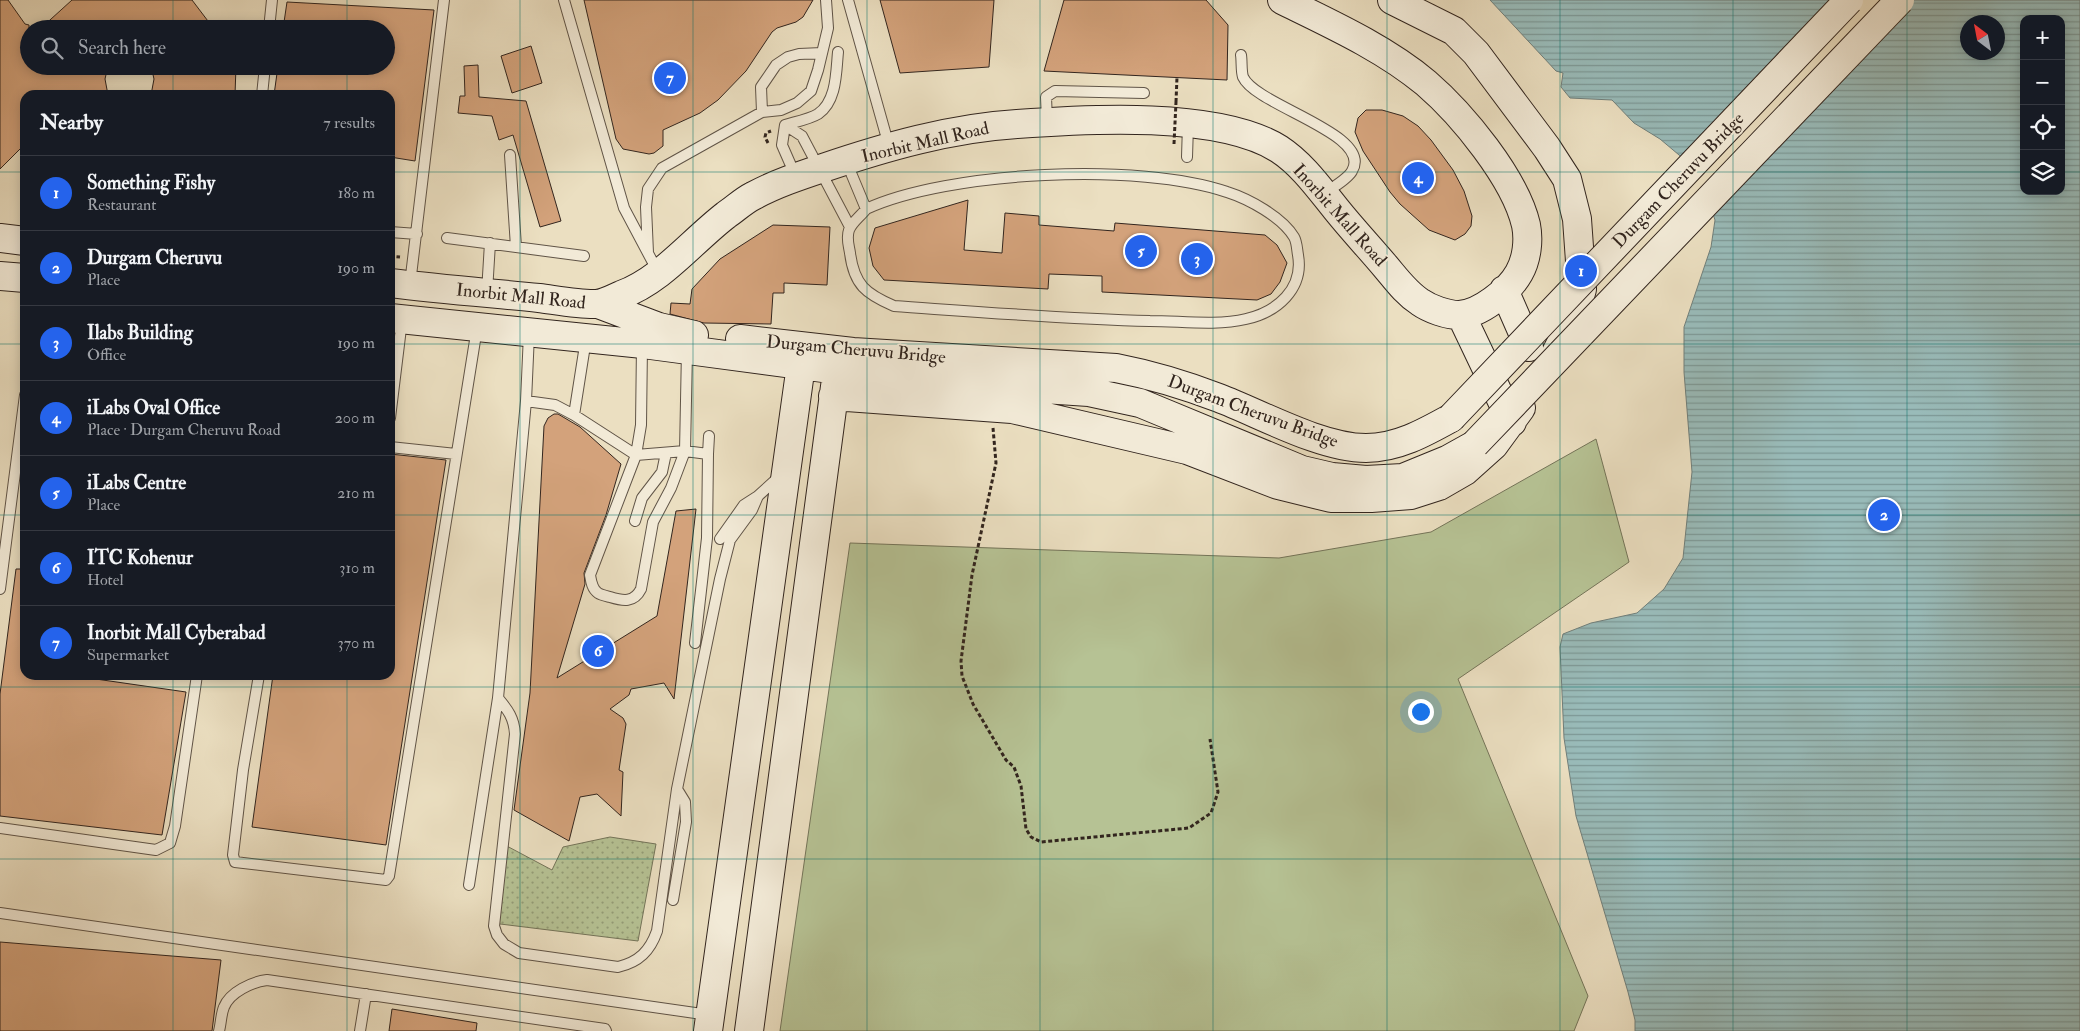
<!DOCTYPE html>
<html lang="en">
<head>
<meta charset="utf-8">
<style>
  body { margin:0; font-family:"IM FELL Double Pica",serif; background:#20242c; color:#f1f3f6 }
  .controls { position:absolute; right:15px; top:15px; display:grid; overflow:hidden; border-radius:10px; box-shadow:0 2px 12px #0003 }
  .controls button { width:45px; height:45px; display:grid; place-items:center; padding:0; border:0; border-bottom:1px solid #363941; background:#171b24; color:#f1f3f6; font:25px sans-serif }
  .compass { position:absolute; left:1960px; top:15px; width:45px; height:45px; border-radius:50%; background:#171b24; box-shadow:0 2px 12px #0003; rotate:328deg }
  .you { position:absolute; left:1420px; top:711px; width:18px; height:18px; margin:-12px; border:4px solid #fff; border-radius:50%; background:#1a73e8; box-shadow:0 0 0 8px #1a73e833 }
  .badge { display:grid; place-items:center; width:32px; height:32px; border-radius:50%; background:#2563eb; color:#fff; font-size:16px; font-weight:700 }
  .pin { position:absolute; translate:-50% -50%; border:2px solid #fff; box-shadow:0 1px 5px #0006 }
  .list { margin:0; padding:0; list-style:none }
  h2 { display:flex; justify-content:space-between; align-items:center; height:65px; margin:0; padding:0 20px; font-size:21px }
  h2 small { font-size:16px; font-weight:400; color:#9ea1a6 }
  .list li { display:grid; grid-template-columns:32px 1fr auto; gap:15px; align-items:center; box-sizing:border-box; height:75px; padding:0 20px; border-top:1px solid #363941 }
  .list b { display:block; font-size:19px; white-space:nowrap }
  .list p { margin:0; font-size:16px; white-space:nowrap; color:#9ea1a6 }
  .list em { font-size:16px; font-style:normal; color:#9ea1a6 }
  .icon { flex:none; width:28px; height:28px; fill:none; stroke:currentColor; stroke-width:2; stroke-linecap:round; stroke-linejoin:round }
  .map { position:relative; flex:none; width:2080px; height:1031px; overflow:hidden }
  .search { position:absolute; background:#171b24; box-shadow:0 2px 12px #0003; left:20px; top:20px; width:375px; height:55px; display:flex; align-items:center; gap:12px; box-sizing:border-box; padding:0 18px; border-radius:28px; color:#9ea1a6; font-size:19px }
  .panel { position:absolute; background:#171b24; box-shadow:0 2px 12px #0003; left:20px; top:90px; width:375px; height:590px; border-radius:15px }
  .map>svg:first-child { display:block }
  .green { fill:#b6c294; stroke:#747459 }
  .park { fill:url(#park-dots); stroke:#747459 }
  .water { fill:url(#water-rules); stroke:#707f7b; fill-rule:evenodd }
  .pier { fill:#ebdfc1 }
  .building { fill:#d3a27b; stroke:#32251e }
  .lines { fill:none; stroke-linecap:round; stroke-linejoin:round }
  .lane-casing { stroke:#605447; stroke-width:12 }
  .secondary-casing { stroke:#32251e; stroke-width:30 }
  .path { stroke:#32251e; stroke-width:3; stroke-dasharray:4 2.5; stroke-linecap:butt }
  .lane { stroke:#f2ead7; stroke-width:10 }
  .secondary { stroke:#f2ead7; stroke-width:28 }
  .secondary-bridge-casing { stroke:#32251e; stroke-width:30; stroke-linecap:butt }
  .path-bridge { stroke:#32251e; stroke-width:3; stroke-dasharray:4 2.5; stroke-linecap:butt }
  .secondary-bridge { stroke:#f2ead7; stroke-width:28 }
  .grid { fill:none; stroke:#0f766e; stroke-width:1; stroke-opacity:0.55 }
  .labels { text-anchor:middle; stroke-width:4; stroke-linejoin:round; paint-order:stroke }
  .street-label { font-size:18px; fill:#32251e; stroke:#f2ead7 }
</style>
</head>
<body>
<div class="map">
<svg width="2080" height="1031" viewBox="0 0 2080 1031">
  <defs>
    <pattern id="park-dots" width="8" height="8" patternUnits="userSpaceOnUse" patternTransform="scale(1.25)"><rect width="8" height="8" fill="#b6c294"/><path d="M2 2h.1M6 6h.1" fill="none" stroke="#959d78" stroke-width="1.8" stroke-linecap="round"/></pattern>
    <pattern id="water-rules" width="6" height="5" patternUnits="userSpaceOnUse" patternTransform="scale(1.25)"><rect width="6" height="5" fill="#99bbb9"/><path d="M0 2.5h6" fill="none" stroke="#7d9896"/></pattern>
  </defs>
  <rect width="100%" height="100%" fill="#ebdfc1"/>
  <filter id="stains"><feTurbulence type="fractalNoise" baseFrequency=".004" numOctaves="4"/><feColorMatrix values="0 0 0 0 .2 0 0 0 0 .09 0 0 0 0 .02 0 0 0 .5 -.17"/></filter>
  <radialGradient id="worn" r=".72"><stop offset=".6" stop-color="#630" stop-opacity="0"/><stop offset="1" stop-color="#630" stop-opacity=".3"/></radialGradient>
  <path class="green" d="M1596,439L1629,562L1458,679L1588,996L1574,1031H780L850,543L1279,558L1431,532Z"/>
  <path class="park" d="M610,837L656,844L638,941L492,923L503,844L552,870L563,847Z"/>
  <path class="water" d="M1490,0H2080V1031H1635V1020L1628,992L1576,816L1564,738L1560,647L1563,634L1591,623L1637,613L1664,589L1683,558L1692,472L1684,372V327L1711,247L1715,220L1704,186L1685,160L1660,139L1634,123L1612,100L1570,98L1561,87L1563,73L1556,71ZM2024,19H2061V191H2024ZM1968,22H1998V52H1968Z"/>
  <path class="pier" d="M1833,0H1913L1708,207L1701,187L1683,162Z"/>
  <path class="building" d="M0,0H8L25,24L29,25V66H108L105,79L108,95H25V144L0,169Z
    M72,0H192L214,29H40Z
    M584,0H813L803,17L796,22L777,28L772,32L746,71L718,100L700,113L663,130V146L654,153L649,154L623,149L616,139Z
    M880,0H994L989,67L900,73Z
    M1064,0H1206L1228,25L1227,80L1044,71Z
    M287,2L434,10L415,161L390,157V95H274L278,66H386V29H283Z
    M531,46L542,83L512,93L501,56Z
    M478,65L479,97L526,101L561,221L540,227L513,135L499,140L492,116L458,113L460,96H465L464,66Z
    M151,66H236L235,95H151L154,79Z
    M1366,110H1382L1403,116L1418,126L1431,140L1453,170L1464,191L1472,216L1471,226L1465,234L1455,240L1429,230L1400,204L1390,192L1363,151L1355,132L1358,118Z
    M968,200L964,250L1002,253L1005,213L1039,216V225L1114,231L1115,223L1265,235L1277,245L1287,263L1280,282L1271,294L1257,300L1102,292V276L1049,274L1048,289L884,280L873,266L869,248L875,228Z
    M773,225L830,227L827,285L784,283V293H773L771,324L704,323L670,314L671,303L690,304L692,289L720,259Z
    M554,414H558L580,427L621,464L606,515L584,573L585,584L557,678L657,616L676,511L696,509L674,699L664,683L631,689L629,695L610,709L623,718L626,724L619,770L623,772L621,816L597,794L580,797L569,841L514,810L530,693L544,426L548,418Z
    M390,454L446,460L386,845L252,827L273,675H390Z
    M16,569H25V675H68L186,692L162,835L0,816V694Z
    M0,942L221,960L212,1031H0Z
    M392,1009L477,1023L476,1031H389Z"/>
  <g class="lines">
    <defs>
      <path id="lane" d="M564,0L624,208L658,272
        M848,0L889,146
        M269,29L272,0
        M1241,55C1242,61 1241,71 1243,77C1256,106 1374,134 1352,171C1348,179 1333,187 1325,193
        M262,95L265,66
        M762,112L761,87L776,65L788,57L799,54L822,53
        M1047,121L1046,97L1055,91L1144,93
        M785,125C795,122 810,119 818,114C837,101 836,72 838,52
        M510,155L516,247
        M1187,157L1188,125
        M846,161L866,209C861,216 852,222 849,230C846,238 849,246 850,253C854,285 866,294 894,306C979,312 1065,319 1150,321C1181,321 1216,326 1246,319C1277,312 1304,289 1298,255C1297,250 1297,242 1294,237C1282,217 1249,199 1227,192C1141,162 948,171 866,209
        M796,177L782,145L785,125L802,136L850,227
        M390,232L417,234
        M447,238L584,256
        M648,253L646,207L648,189L662,168L762,112L781,110L797,103L811,91L818,70L828,28L826,0
        M410,284L444,0
        M487,292L490,243
        M529,334L526,401L498,698C508,710 514,718 515,734L494,926L497,935L504,944L519,953L618,967C639,962 650,951 657,931L677,789L720,579L730,540L752,510L758,496L780,476
        M642,345L641,425L636,455L590,575C591,581 592,589 598,593C601,595 606,596 610,597C623,601 634,603 641,589L653,522L671,488L685,451L687,350
        M526,401L555,405L574,415L636,455L685,451L708,454L707,538L695,643
        M574,415L586,339
        M390,418L402,320
        M390,447L456,454
        M708,454L709,436
        M635,521L642,498L662,472L666,453
        M720,539L744,505L758,496
        M0,589L25,395
        M259,675L243,770L233,855L235,862L386,880L389,876L477,328
        M0,828L156,850L170,843L175,826L197,675
        M469,885L498,698
        M673,900L686,822L685,802L677,789
        M0,913L709,1015
        M219,1031C221,1024 221,1014 224,1007C230,992 252,982 267,980L605,1029L606,1031
        M360,1031L366,994"/>
      <path id="secondary" d="M1392,0L1454,31L1476,53L1547,148L1567,179L1577,219L1582,289L1575,315L1554,357
        M0,238L25,241
        M0,276L25,278
        M390,283C440,289 489,293 539,298C555,300 582,305 597,304C605,303 614,298 621,295C662,280 691,242 726,215C735,209 743,201 753,196C775,184 799,176 823,168C885,147 951,128 1017,124C1087,119 1219,111 1279,149C1302,164 1319,188 1336,209C1352,229 1369,247 1385,266C1396,279 1406,293 1420,302C1430,309 1447,315 1459,315C1480,314 1509,291 1519,273C1527,259 1529,240 1526,225C1515,178 1462,114 1426,83C1384,48 1331,24 1282,0
        M1504,290L1529,347
        M598,304L659,327L694,335
        M1461,315L1512,422
        M390,318L643,344L853,372L957,381L997,386L1089,392L1140,403L1302,470L1332,477L1366,480L1403,478L1447,460L1474,445
        M740,339L853,352L1116,368C1152,375 1185,385 1219,398C1261,414 1321,448 1366,448C1397,448 1424,433 1451,418
        M833,396L1012,409L1187,450L1278,485L1331,498H1371L1411,495L1439,486L1465,471L1494,445L1521,408
        M708,1031L801,365
        M749,1031L836,379"/>
    </defs>
    <use href="#lane" class="lane-casing"/>
    <use href="#secondary" class="secondary-casing"/>
    <path class="path" d="M1176,102L1177,77
      M768,143L765,137L766,133L771,131
      M390,256L400,257
      M993,428L996,463L972,575L961,661L962,676L973,704L1006,760L1014,767L1021,786L1026,829L1031,837L1041,842L1189,828L1211,813L1218,792L1210,739"/>
    <use href="#lane" class="lane"/>
    <use href="#secondary" class="secondary"/>
    <defs>
      <path id="secondary-bridge" d="M1451,418L1849,0
        M1475,444L1900,0"/>
    </defs>
    <use href="#secondary-bridge" class="secondary-bridge-casing"/>
    <path class="path-bridge" d="M1174,144L1176,102"/>
    <use href="#secondary-bridge" class="secondary-bridge"/>
  </g>
  <path class="grid" d="M173,0V29M347,0V29M520,0V1031M693,0V1031M867,0V1031M1040,0V1031M1213,0V1031M1387,0V1031M1560,0V1031M1733,0V1031M1907,0V1031M173,66V95M347,66V95M0,172H25M390,172H2024M2061,172H2080M0,344H25M390,344H2080M0,515H25M390,515H2080M173,675V1031M347,675V1031M0,687H2080M0,859H2080"/>
  <g class="labels">
    <g class="street-label">
      <text transform="translate(925 142) rotate(-13)" y="6">Inorbit Mall Road</text>
      <text transform="translate(1678 180) rotate(-46)" y="6">Durgam Cheruvu Bridge</text>
      <text transform="translate(1340 215) rotate(48)" y="6">Inorbit Mall Road</text>
      <text transform="translate(521 296) rotate(6)" y="6">Inorbit Mall Road</text>
      <text transform="translate(856 349) rotate(5)" y="6">Durgam Cheruvu Bridge</text>
      <text transform="translate(1253 411) rotate(20)" y="6">Durgam Cheruvu Bridge</text>
    </g>
  </g>
  <rect width="100%" height="100%" filter="url(#stains)"/>
  <rect width="100%" height="100%" fill="url(#worn)"/>
</svg>
<div class="controls">
<button>+</button>
<button>−</button>
<button><svg class="icon" aria-label="locate" viewBox="0 0 24 24"><circle cx="12" cy="12" r="6"/><path d="M12 2v4M12 18v4M2 12h4M18 12h4"/></svg></button>
<button><svg class="icon" aria-label="layers" viewBox="0 0 24 24"><path d="M12 4l9 5-9 5-9-5zM3 14l9 5 9-5"/></svg></button>
</div>
<svg class="compass" viewBox="-18 -18 36 36"><path d="M0-13l5 13h-10z" fill="#e53935"/><path d="M0 13l5-13h-10z" fill="#9ea1a6"/></svg>
<div class="you"></div>
<div class="pin badge" style="left:1581px;top:271px">1</div>
<div class="pin badge" style="left:1884px;top:515px">2</div>
<div class="pin badge" style="left:1197px;top:259px">3</div>
<div class="pin badge" style="left:1418px;top:178px">4</div>
<div class="pin badge" style="left:1141px;top:251px">5</div>
<div class="pin badge" style="left:598px;top:651px">6</div>
<div class="pin badge" style="left:670px;top:78px">7</div>
<div class="search"><svg class="icon" aria-label="search" viewBox="0 0 24 24"><circle cx="10" cy="10" r="6"/><path d="M15 15l6 6"/></svg>Search here</div>
<section class="panel">
<h2>Nearby<small>7 results</small></h2>
<ul class="list">
<li><span class="badge">1</span><div><b>Something Fishy</b><p>Restaurant</p></div><em>180 m</em></li>
<li><span class="badge">2</span><div><b>Durgam Cheruvu</b><p>Place</p></div><em>190 m</em></li>
<li><span class="badge">3</span><div><b>Ilabs Building</b><p>Office</p></div><em>190 m</em></li>
<li><span class="badge">4</span><div><b>iLabs Oval Office</b><p>Place · Durgam Cheruvu Road</p></div><em>200 m</em></li>
<li><span class="badge">5</span><div><b>iLabs Centre</b><p>Place</p></div><em>210 m</em></li>
<li><span class="badge">6</span><div><b>ITC Kohenur</b><p>Hotel</p></div><em>310 m</em></li>
<li><span class="badge">7</span><div><b>Inorbit Mall Cyberabad</b><p>Supermarket</p></div><em>370 m</em></li>
</ul>
</section>
</div>
</body>
</html>
